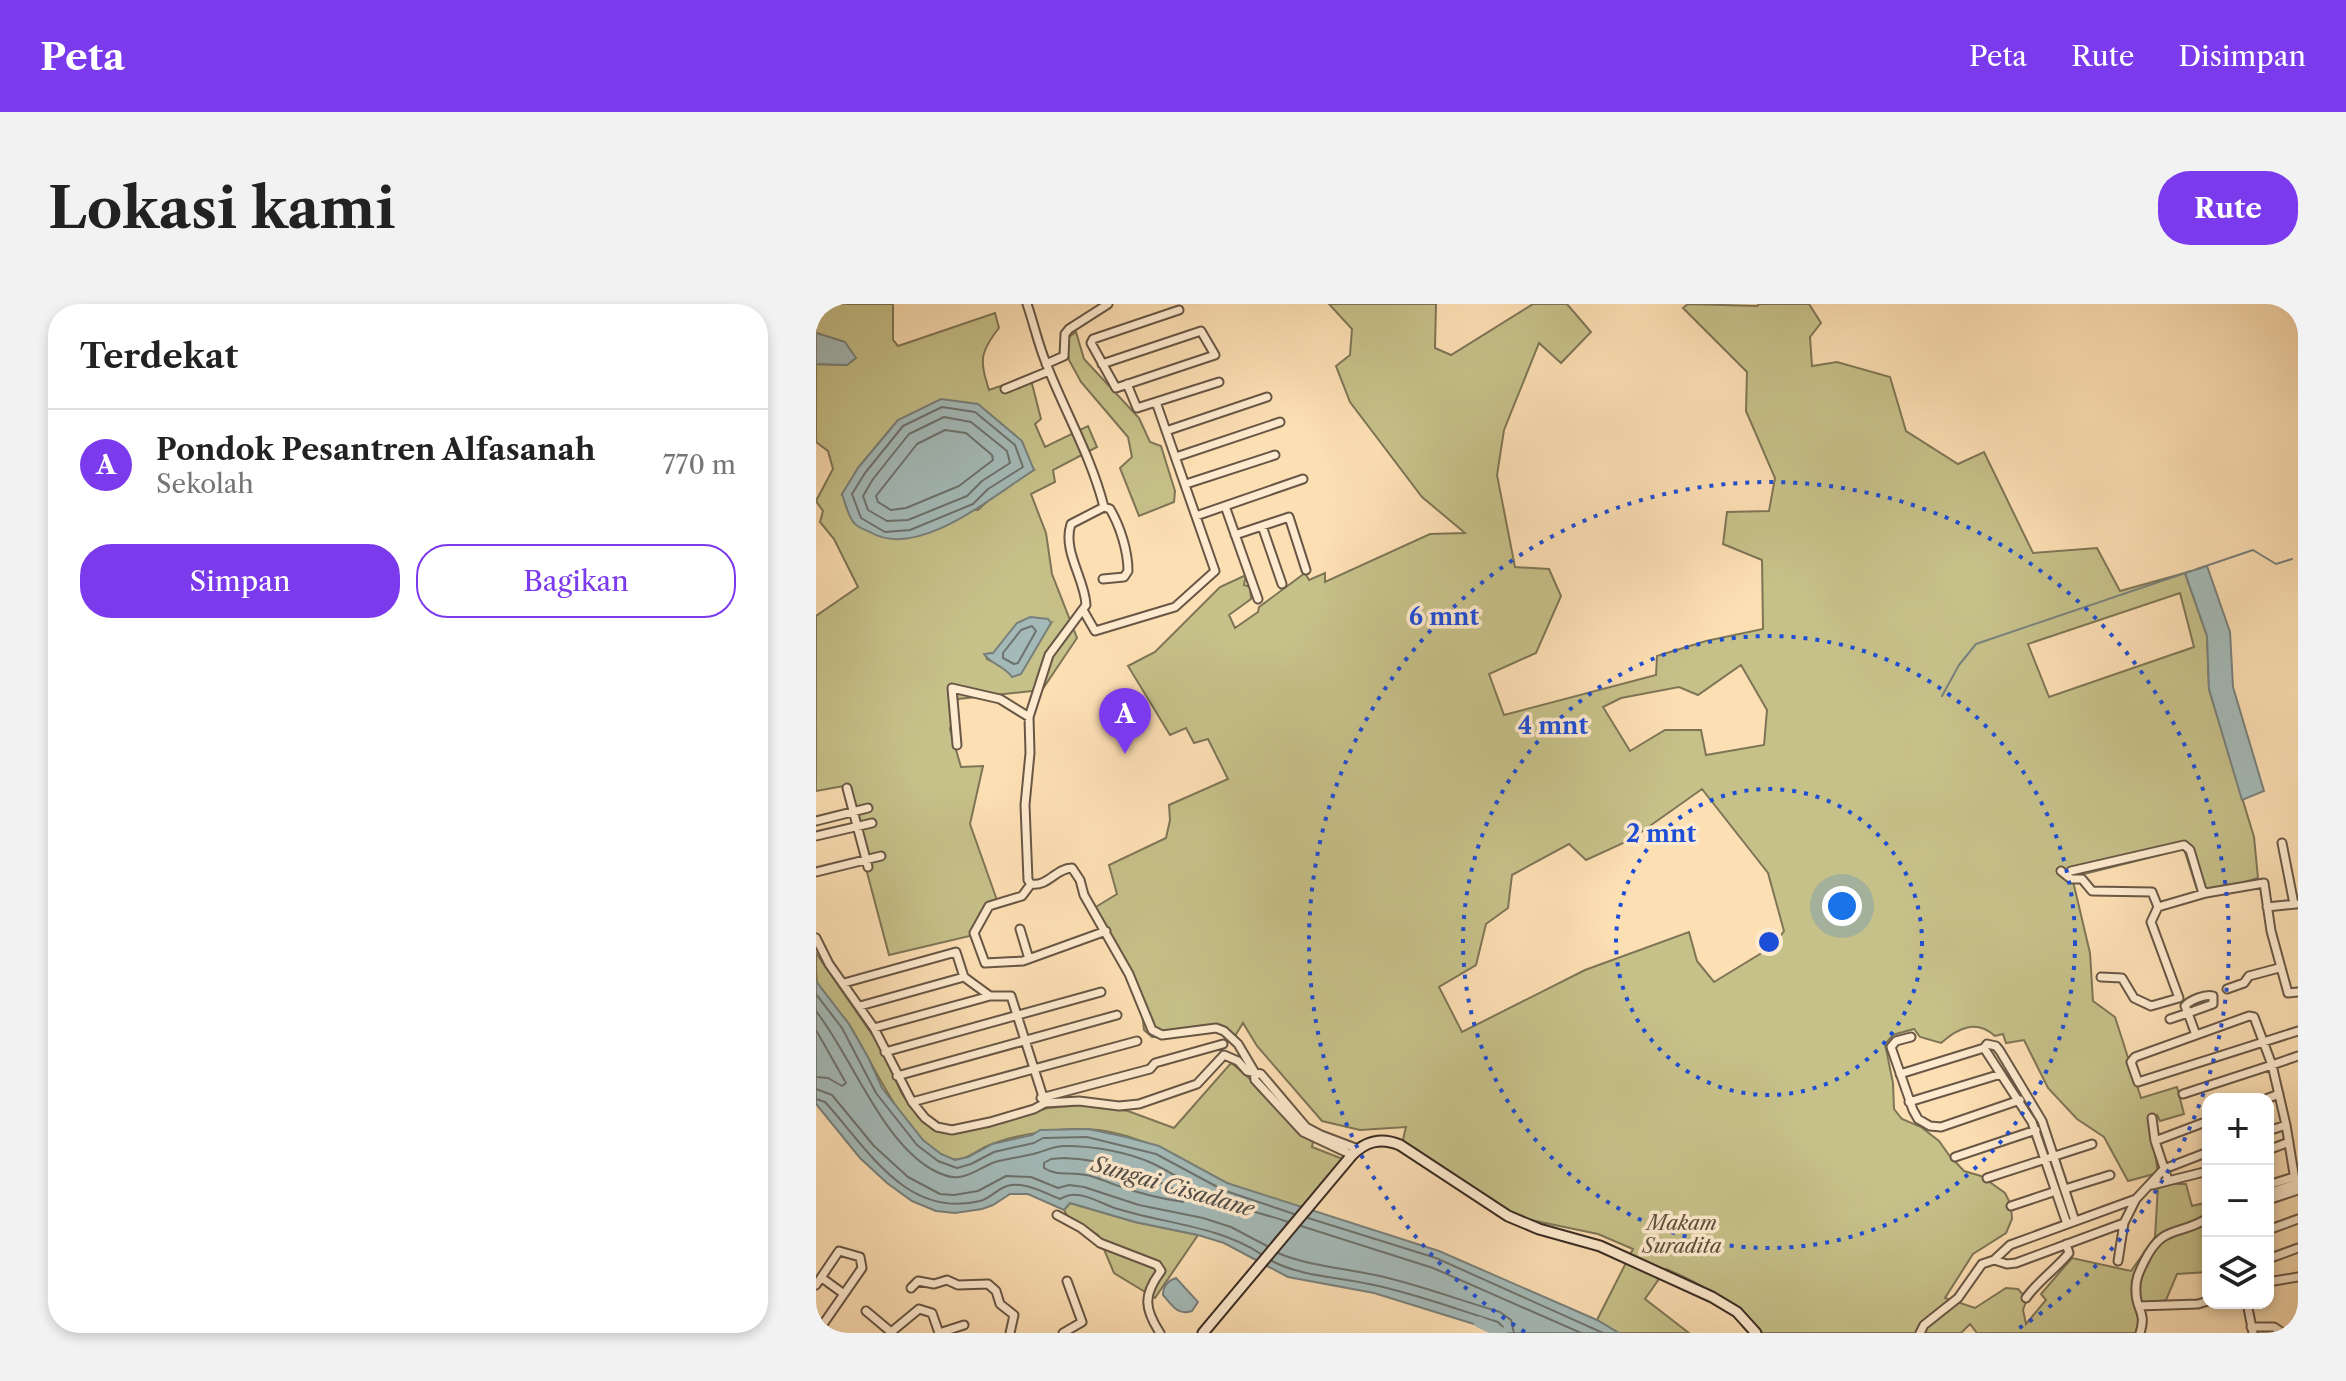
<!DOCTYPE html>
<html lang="id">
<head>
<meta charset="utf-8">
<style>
  body { margin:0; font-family:"Libre Caslon Text",serif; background:#f2f2f2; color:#222 }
  .controls { position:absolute; right:24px; bottom:24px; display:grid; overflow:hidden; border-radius:16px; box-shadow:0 4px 12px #0003 }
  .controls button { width:72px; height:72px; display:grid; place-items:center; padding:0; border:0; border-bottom:2px solid #e0e0e0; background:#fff; color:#222; font:40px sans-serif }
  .you { position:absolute; left:1026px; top:602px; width:28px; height:28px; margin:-20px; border:6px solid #fff; border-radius:50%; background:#1a73e8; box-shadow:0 0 0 12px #1a73e833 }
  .badge { display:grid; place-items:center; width:52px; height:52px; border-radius:50%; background:#7c3aed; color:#fff; font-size:26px; font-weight:700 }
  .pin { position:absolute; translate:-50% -66px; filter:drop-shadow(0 2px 4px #0008) }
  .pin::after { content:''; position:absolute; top:42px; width:28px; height:24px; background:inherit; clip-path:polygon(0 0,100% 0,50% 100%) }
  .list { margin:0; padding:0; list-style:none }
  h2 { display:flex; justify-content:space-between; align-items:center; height:104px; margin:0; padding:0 32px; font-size:34px }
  h2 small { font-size:26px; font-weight:400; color:#767676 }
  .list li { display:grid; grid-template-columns:52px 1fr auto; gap:24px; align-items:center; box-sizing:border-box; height:112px; padding:0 32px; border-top:2px solid #e0e0e0 }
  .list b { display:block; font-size:30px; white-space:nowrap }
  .list p { margin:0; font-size:26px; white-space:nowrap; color:#767676 }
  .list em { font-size:26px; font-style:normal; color:#767676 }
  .actions { display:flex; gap:16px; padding:24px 32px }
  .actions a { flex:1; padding:18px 0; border:2px solid #7c3aed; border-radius:32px; text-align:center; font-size:28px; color:#7c3aed }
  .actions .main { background:#7c3aed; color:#fff }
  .icon { flex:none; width:44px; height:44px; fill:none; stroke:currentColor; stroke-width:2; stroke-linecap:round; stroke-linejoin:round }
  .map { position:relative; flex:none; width:1482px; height:1029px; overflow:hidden; border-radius:32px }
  header { display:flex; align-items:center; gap:48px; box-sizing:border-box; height:112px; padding:0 40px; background:#7c3aed; color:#fff }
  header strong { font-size:38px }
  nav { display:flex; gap:44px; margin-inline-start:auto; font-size:28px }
  .intro { display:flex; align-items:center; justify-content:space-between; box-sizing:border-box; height:192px; padding:0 48px }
  h1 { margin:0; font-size:56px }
  .button { padding:20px 36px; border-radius:32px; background:#7c3aed; color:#fff; font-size:28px; font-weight:700 }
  main { display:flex; gap:48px; padding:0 48px }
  aside { flex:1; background:#fff; border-radius:32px; box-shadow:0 4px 12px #0003 }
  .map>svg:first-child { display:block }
  .green { fill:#c6c089; stroke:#7e7556; stroke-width:2; fill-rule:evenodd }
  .water { fill:#a4bab8; stroke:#78807c; stroke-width:2 }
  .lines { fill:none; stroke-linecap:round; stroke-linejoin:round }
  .shore { stroke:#6e726d; stroke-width:2 }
  .stream { stroke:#78807c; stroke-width:2 }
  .river { stroke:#a4bab8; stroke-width:11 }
  .street-casing { stroke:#685746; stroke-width:11 }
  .secondary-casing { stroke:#372a22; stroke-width:13 }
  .street { stroke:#feeace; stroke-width:7 }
  .secondary { stroke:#feeace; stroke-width:9 }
  .ring { fill:none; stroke:#1d4ed8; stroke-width:4; stroke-dasharray:4 8 }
  .labels { text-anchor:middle; stroke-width:7; stroke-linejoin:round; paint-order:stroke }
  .park-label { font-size:20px; font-style:italic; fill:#5b503c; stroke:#feeace }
  .water-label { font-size:22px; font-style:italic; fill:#524e48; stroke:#feeace }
  .centre { fill:#1d4ed8; stroke:#feeace; stroke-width:4 }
  .ring-label { font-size:24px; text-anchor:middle; font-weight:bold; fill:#1d4ed8; stroke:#feeace; stroke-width:7; stroke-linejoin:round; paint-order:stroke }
</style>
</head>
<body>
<header>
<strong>Peta</strong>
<nav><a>Peta</a><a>Rute</a><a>Disimpan</a></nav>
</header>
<div class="intro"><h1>Lokasi kami</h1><a class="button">Rute</a></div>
<main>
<aside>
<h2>Terdekat<small></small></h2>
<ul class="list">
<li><span class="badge">A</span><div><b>Pondok Pesantren Alfasanah</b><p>Sekolah</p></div><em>770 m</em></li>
</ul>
<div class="actions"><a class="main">Simpan</a><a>Bagikan</a></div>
</aside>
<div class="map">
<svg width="1482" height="1029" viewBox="0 0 1482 1029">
  <rect width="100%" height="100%" fill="#fddfb4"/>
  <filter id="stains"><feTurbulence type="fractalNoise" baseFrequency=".0025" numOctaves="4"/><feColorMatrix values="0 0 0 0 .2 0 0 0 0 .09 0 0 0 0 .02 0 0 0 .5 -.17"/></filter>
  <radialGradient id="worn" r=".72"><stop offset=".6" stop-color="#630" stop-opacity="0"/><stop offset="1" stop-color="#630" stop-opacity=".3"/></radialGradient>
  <path class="green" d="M0,0H77V36L82,42L179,9L183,24C163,49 164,57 173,86L214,72L225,115L219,120L229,143L272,122L281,143L237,166L239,178L215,190L230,229L236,270L261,334L226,386L142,395L134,425L145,463L167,462L154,520L182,599L168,603L158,631L73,651L28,482L0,487V312L42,283L18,235L4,218L7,207L0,197L17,165L12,147L0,138V60L31,61L29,38L0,29ZM82,116L218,166L177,192L162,206L26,191L42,164ZM235,319L224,336L190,364L171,355L169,350L177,349Z
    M513,0H620L619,44L635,51L717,0H751L775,28L745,59L723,39L688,126L681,171L699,263L733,265L745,292L720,349L673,370L688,411L840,371L841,352L890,337L947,325L946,256L907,240L911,208L953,207L959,174L930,107L931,68L867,4L872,0L941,2L943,0H993L1005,19L994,33L996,62L1021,58L1074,73L1090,127L1142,160L1168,148L1217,249L1281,244L1304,287L1369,269L1391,332L1393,385L1438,533L1442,574L1383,592L1368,545L1256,573L1274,649L1277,697L1299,713L1325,794L1361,783L1368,810L1344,817L1341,811L1334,815L1342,869L1312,877L1288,833L1261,815L1232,784L1208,736L1190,739L1187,730L1179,732C1160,715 1142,724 1125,739L1104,733L1098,725L1077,731L1069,740L1077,779L1078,805L1086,815L1105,823L1123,837L1133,851L1148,867L1165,872L1189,889L1195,901L1196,915L1190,929L1157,950L1129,994L1159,1004L1190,984L1202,985L1211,995L1207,1006L1210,1020L1230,996L1225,990L1256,954L1315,967L1339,933L1342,882L1348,880H1370L1376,902L1392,898V968L1361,970L1350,996L1329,1000L1327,1029H1161L1154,1020L1145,1029H936C910,995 889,981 850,965L829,995L873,1029H802L781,1016L817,945L782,930L681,909L585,844L590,823L544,826L506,817L441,742L427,719L419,732L405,725L344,733H336L328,726L324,691L278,604L301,590L293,561L350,534L354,516L353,501L412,475L392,435L378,439L370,424L354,431L312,362L339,348L404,283L430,271L428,281L434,283L435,295L413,311L419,324L442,308L443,303L489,269L493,276L509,269V278L614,230L649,229L606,193L534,98L520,62L534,51L536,25ZM1364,289L1378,343L1233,393L1212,340ZM925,361L951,406L948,441L890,451L885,426H849L814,447L787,403L805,394L863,383L882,391ZM886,485L952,569L968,627L957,642L898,678L881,657L873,628L769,666L646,728L623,683L660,661L670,620L692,604L696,571L753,540L770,556L814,536Z
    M260,28L268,55L323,114L334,138L345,142L359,187L358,198L323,212L304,164L316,153L312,133L265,78L253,56L250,35Z
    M0,649L64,742L86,790L103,814L121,826L140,828L232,804L267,801L312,807L358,824L415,759C445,781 467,813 497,837L496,843L527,855L491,905C464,897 435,890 410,879C362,857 325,827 269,825C240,824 196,831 169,843C159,848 147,858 136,855C90,841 58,760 34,722C25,708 9,695 1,679C0,671 0,657 0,649Z
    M254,899L319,918L382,931L339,994L298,969L282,931L252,913L248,906Z"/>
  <path class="water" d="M0,29L29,38L40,54L31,61L0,60Z
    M125,95L162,100L206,137L218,166C178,191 102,257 54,228C49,226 41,223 38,219C32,212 29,198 26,190L42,164L82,116Z
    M1391,262L1414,328L1417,383L1448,487L1426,496L1393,385L1391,332L1369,269Z
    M214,313L232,315L235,319L205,370L196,373C188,362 175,360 168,350L177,349L201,319Z
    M0,677L33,720L53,755L66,784L107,836L125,850L139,856L152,853L176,840L216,831L224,826L272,825L310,833L343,842L411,879L623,947L781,1016L803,1029H687L558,989L472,973L408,939L382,931L319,918L254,899L248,906L212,890H194L177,901L166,905L139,909L120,907L96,897L71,879L44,854L0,800Z
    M360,974L382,998L376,1007C361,1012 356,1001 347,991C347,982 351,977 360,974Z"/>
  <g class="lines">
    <path class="shore" d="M126,103L159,108L199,141L207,163L172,185L157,200L94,226L69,228L45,214L36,190L49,169L87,122Z
      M128,113L155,118L191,147L194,159L166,177L151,192L92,216L71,217L52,206L47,192L57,175L93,130Z
      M129,126L150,129L176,151L177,156L143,182L90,204L75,206L62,198L60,192L101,140Z
      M216,322L220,327L202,359L198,360L187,354V349L205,326Z
      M0,690L26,724L60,789L101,841L122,857L141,864L155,860L178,848L218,839L227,834L271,833L340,850L407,886L478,910
      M0,707C36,753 66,838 117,866C146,882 154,868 179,858C192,854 207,853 221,849C231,846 238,842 249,842C278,842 312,848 338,860C360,871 380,885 402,895C424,905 449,910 472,918
      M0,726L30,779L26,782L12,774L0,773
      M0,785L16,791L58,842L92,873L124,890L138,891L162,887L190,872L215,873L242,884L253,881L268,883L323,901L387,914L415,923L451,942
      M0,795L9,798C52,845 90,915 164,897C175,894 181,885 191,882C209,877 228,889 244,895C246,894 252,891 255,891C270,889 288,901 302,905C351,920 402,922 445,950
      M248,854C294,856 329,869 369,891L371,895L367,898C347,895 326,890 306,883C294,880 282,873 270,871C254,867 242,873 228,864V859L235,855Z
      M492,914L620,954L787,1029
      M485,922L617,964L765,1029
      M462,949C492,962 528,964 559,971C602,980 642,996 684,1008L695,1016L698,1029
      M456,957C486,973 525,973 558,981C600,990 640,1005 682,1018L687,1023V1029"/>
    <path class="stream" d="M1381,265L1437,246L1460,260L1476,255
      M1126,392L1143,361L1160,340L1375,267"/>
    <path class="river" d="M663,1018L686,1029"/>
    <defs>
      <path id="street" d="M211,0C218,20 222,40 230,59C249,108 275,152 288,203L255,220C246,247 269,275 270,301L233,351L213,413L214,449L209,501L212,576L215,580
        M230,60L248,52L249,30L253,25L292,0
        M286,60L385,27L399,51L300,84L275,39L277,35L363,6
        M311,80L321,104L403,78
        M189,85L233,67
        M350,127L451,93
        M360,153L464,118
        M370,180L459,151
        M409,202L442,295
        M380,212L487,175
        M446,222L466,280
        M419,231L473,213L490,266
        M287,275L308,273L312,267C312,247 304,222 294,205L288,203
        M267,306L279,327L359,303L399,267L340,98
        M141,441L136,384L184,395L213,413
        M31,484L52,563
        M0,517L52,504
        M0,532L56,519
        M1466,539L1478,600
        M1245,567L1255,575H1266L1276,587L1336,588L1342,603L1390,589L1448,579L1455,627L1472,689L1482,688
        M1255,567L1368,541L1374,546L1386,586L1390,589
        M0,568L65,552
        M215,580C232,583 240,564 256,564L264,576L268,591L313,670L336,726L346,731L400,724L408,727L422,740L438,767L439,776L487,828L536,851
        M215,580L206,592L173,602L158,629L169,659L207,657L290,627
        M1451,603L1480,600
        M204,625L213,655
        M0,634L13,660L58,724L96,798L109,814L121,823L136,826L174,818L218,805L229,799L263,797L303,802L323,800L381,780L408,751L422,757L431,767L445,770L490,823L505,831L542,845
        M1285,673L1306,674L1318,694L1335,702L1363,694L1335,618L1342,603
        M28,679L140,648L148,673L174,692H195L229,799
        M1411,685L1428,679L1433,672L1463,664
        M44,702L148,673
        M1354,715L1372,709L1369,702C1374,696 1389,690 1397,692V700L1372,709L1380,731
        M58,724L174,692
        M1482,727L1322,778L1315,758L1319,753L1433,712L1438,713L1456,761L1482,752
        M1095,733L1080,737L1075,743L1097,806L1102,815L1114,822L1125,823L1204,796
        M69,748L285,688
        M1084,770L1168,744
        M81,772L301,711
        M1367,790L1456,761L1470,821L1479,876
        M225,794L334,765L339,759L407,740
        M1450,795L1463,790
        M96,798L321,737
        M1093,798L1185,770
        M1336,814L1339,837L1352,876
        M1452,827L1470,821
        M1339,837L1392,817
        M1452,846L1473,838
        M1139,853L1220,826
        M1171,874L1276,840
        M1336,881L1392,867
        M1452,881L1478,873
        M1249,885L1294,871
        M1452,889L1482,879
        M1452,896L1482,886
        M1195,902L1240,887
        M241,911L265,924L284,939L341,961L345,967C327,991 328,1004 344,1029
        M1251,920L1216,818L1168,744L1171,740L1180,742L1184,747L1226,817L1259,917
        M1452,926L1482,915
        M1452,955L1482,944
        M1178,956L1191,960L1200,959L1308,919
        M1302,957L1308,919L1320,895L1348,865L1392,848
        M6,974L28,990
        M1452,978L1482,973
        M0,981L23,947L44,953L46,964L1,1029
        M95,984L102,977L118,980L131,976L142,981L172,980L180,987L184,1000L198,1011L194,1029
        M1210,994C1222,977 1240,965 1253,949L1250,940
        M1431,999L1437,1029
        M1323,1002L1382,1000L1392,997
        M50,1007L75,1028
        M1435,1023H1458L1467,1029
        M74,1029L103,1005L116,1009L123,1029
        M123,1029L148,1021
        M247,1029L266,1018L251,977
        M1104,1029L1108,1021L1142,994L1166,960L1178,956L1194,941L1320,895
        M1324,1029C1331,1008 1320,1006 1320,988C1319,976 1323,968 1328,958C1347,919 1362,933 1392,914"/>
      <path id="secondary" d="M387,1029L536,851C550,837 565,833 584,841L692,912L723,925L784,942L896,993L921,1008L940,1029"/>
    </defs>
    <use href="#street" class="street-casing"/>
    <use href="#secondary" class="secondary-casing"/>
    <use href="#street" class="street"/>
    <use href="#secondary" class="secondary"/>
  </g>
  <g class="ring">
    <circle cx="953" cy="638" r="153"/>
    <circle cx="953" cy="638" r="306"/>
    <path d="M709 1028A460 460 0 1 1 1197 1028"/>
  </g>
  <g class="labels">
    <g class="park-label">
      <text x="866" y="926">Makam<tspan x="866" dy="23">Suradita</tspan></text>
    </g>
    <g class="water-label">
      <text transform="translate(357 882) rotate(16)" y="8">Sungai Cisadane</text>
    </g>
  </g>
  <circle cx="953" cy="638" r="12" class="centre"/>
  <g class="ring-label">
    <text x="628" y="321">6 mnt</text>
    <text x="737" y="430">4 mnt</text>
    <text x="845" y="538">2 mnt</text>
  </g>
  <rect width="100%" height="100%" filter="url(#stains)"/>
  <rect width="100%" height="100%" fill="url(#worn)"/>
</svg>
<div class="controls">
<button>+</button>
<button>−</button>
<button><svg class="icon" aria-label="layers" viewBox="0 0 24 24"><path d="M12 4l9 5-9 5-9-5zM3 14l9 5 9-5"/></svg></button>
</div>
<div class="you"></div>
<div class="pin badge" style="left:309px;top:450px">A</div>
</div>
</main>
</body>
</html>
